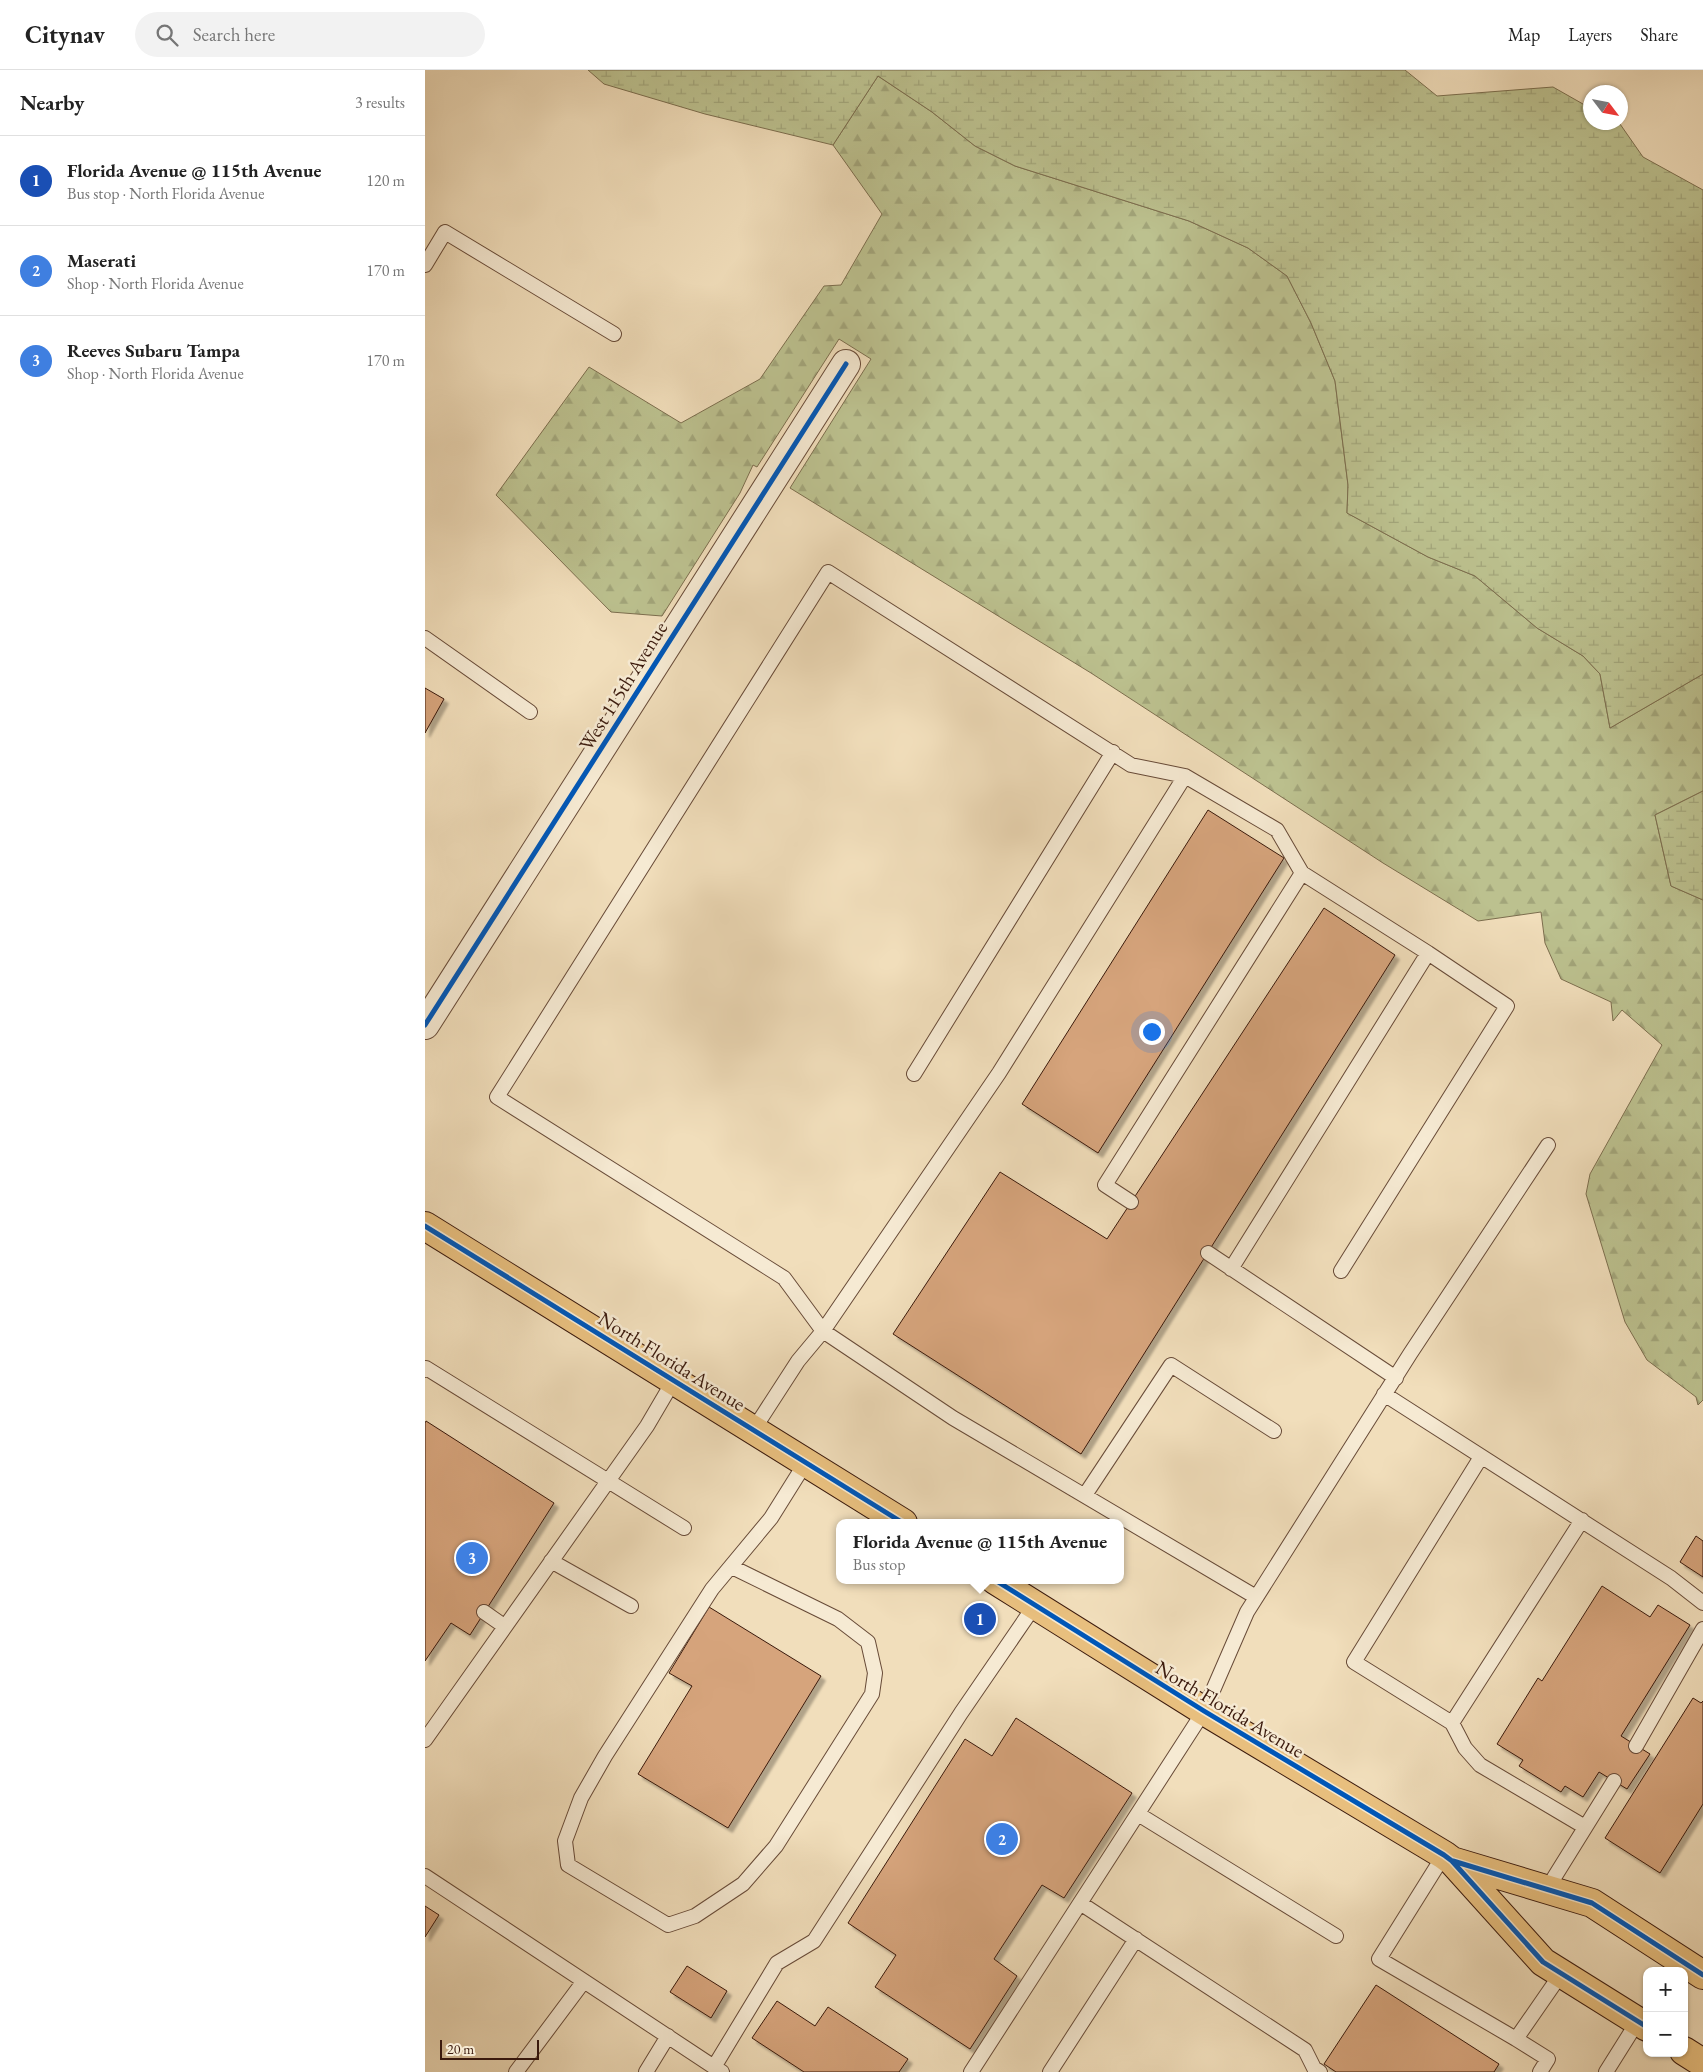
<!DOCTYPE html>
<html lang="en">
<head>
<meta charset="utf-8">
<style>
  body { margin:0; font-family:"EB Garamond",serif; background:#f2f2f2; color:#222 }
  .controls { position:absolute; right:15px; bottom:15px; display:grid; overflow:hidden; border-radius:10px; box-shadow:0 1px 4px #0004 }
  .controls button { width:45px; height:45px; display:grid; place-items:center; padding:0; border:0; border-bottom:1px solid #e0e0e0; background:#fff; color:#222; font:25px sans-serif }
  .compass { position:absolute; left:1158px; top:15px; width:45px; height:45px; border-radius:50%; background:#fff; box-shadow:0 1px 4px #0004; rotate:122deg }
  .scale { position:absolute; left:15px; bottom:12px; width:99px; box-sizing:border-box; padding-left:5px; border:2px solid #3b1a0d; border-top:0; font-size:14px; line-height:18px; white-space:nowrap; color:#3b1a0d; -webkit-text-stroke:4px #f6ead3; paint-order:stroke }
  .you { position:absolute; left:726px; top:961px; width:18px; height:18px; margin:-12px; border:4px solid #fff; border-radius:50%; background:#1a73e8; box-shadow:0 0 0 8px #1a73e833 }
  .badge { display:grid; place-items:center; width:32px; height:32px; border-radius:50%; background:#d93025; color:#fff; font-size:16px; font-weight:700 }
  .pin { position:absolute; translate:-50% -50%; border:2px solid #fff; box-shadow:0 1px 5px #0006 }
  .popup { position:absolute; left:411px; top:1449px; width:288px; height:65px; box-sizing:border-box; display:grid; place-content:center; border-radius:10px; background:#fff; filter:drop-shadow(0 1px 4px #0005); font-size:16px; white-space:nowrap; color:#767676 }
  .popup b { font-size:19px; color:#222 }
  .popup::after { content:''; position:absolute; left:50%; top:100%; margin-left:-10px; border:10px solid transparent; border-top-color:#fff }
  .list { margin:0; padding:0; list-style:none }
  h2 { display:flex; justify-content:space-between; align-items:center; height:65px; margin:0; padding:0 20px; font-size:21px }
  h2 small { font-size:16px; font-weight:400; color:#767676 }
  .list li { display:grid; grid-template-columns:32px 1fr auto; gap:15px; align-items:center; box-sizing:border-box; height:90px; padding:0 20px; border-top:1px solid #e0e0e0 }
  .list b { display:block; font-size:19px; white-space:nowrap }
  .list p { margin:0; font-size:16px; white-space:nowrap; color:#767676 }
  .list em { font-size:16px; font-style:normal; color:#767676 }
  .icon { flex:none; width:28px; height:28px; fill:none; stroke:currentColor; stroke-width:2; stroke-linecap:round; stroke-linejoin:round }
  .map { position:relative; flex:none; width:1278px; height:2002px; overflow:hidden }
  header { display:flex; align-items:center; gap:30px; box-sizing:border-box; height:70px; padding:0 25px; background:#fff; border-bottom:1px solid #e0e0e0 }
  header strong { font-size:24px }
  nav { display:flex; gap:28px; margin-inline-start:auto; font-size:18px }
  .search { width:350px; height:45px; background:#f2f2f2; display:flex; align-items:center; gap:12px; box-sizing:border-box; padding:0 18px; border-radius:28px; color:#767676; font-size:19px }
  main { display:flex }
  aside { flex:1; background:#fff }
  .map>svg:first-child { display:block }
  .forest { fill:url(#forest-firs); stroke:#7c6e4e }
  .wetland { fill:url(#wetland-marsh); stroke:#7c6e4e }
  .building { fill:#d6a47c; stroke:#3b1a0d; filter:url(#shadow) }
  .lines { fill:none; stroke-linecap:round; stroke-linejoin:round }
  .lane-casing { stroke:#684b38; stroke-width:16 }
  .street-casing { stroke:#684b38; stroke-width:30 }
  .primary-casing { stroke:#3b1a0d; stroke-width:30 }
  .lane { stroke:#f6ead3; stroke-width:14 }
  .street { stroke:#f6ead3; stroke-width:28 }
  .primary { stroke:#e8bf7e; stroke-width:28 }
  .cycleway-casing { stroke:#f6ead3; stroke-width:8 }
  .cycleway { stroke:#0057b8; stroke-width:5 }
  .labels { text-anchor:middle; stroke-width:5; stroke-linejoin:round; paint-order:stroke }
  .street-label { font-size:20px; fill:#3b1a0d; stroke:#f6ead3 }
</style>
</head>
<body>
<header>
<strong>Citynav</strong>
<div class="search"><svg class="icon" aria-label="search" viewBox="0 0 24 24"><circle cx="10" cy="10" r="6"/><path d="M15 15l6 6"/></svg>Search here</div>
<nav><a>Map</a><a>Layers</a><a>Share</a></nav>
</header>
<main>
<aside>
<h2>Nearby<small>3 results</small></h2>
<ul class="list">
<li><span class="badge" style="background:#1a4fb4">1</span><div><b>Florida Avenue @ 115th Avenue</b><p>Bus stop · North Florida Avenue</p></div><em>120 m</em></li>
<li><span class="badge" style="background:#3f7fe0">2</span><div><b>Maserati</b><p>Shop · North Florida Avenue</p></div><em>170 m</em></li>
<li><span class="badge" style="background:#3f7fe0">3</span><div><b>Reeves Subaru Tampa</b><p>Shop · North Florida Avenue</p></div><em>170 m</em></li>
</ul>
</aside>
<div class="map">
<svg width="1278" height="2002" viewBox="0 0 1278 2002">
  <defs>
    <pattern id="forest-firs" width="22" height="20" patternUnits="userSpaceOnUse" patternTransform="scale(1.25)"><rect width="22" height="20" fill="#bcc18f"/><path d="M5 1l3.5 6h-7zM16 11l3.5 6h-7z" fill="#a2a57a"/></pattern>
    <pattern id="wetland-marsh" width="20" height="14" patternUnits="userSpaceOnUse" patternTransform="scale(1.25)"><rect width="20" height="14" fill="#bcc18f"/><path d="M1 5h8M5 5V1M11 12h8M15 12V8" fill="none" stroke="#a2a57a"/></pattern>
    <filter id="shadow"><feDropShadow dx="4.5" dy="4.5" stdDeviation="1" flood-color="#0004"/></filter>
  </defs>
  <rect width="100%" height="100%" fill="#f1debb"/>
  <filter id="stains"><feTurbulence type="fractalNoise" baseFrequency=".004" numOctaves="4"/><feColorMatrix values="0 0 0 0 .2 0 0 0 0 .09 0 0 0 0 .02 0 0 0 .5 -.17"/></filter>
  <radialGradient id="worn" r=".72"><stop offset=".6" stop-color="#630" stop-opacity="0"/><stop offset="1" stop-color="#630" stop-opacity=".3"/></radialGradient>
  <path class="forest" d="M453,6L507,42L550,76L590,96L764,151L823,178L862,206L886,253L910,311L923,415L922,443L1003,487L1050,506L1112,558L1158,586L1175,604L1185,658L1278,604V721L1230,745L1246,816L1278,830V1330L1273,1335L1271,1327L1222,1290L1200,1252L1161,1124L1165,1104L1237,975L1197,940L1188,951L1186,932L1136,909L1120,873L1116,842L1053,851L958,793L666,603L365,418L446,289L414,269L332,397L328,395L315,423L237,546L186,542L71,425L164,297L256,353L335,309L399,216L416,215L457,144L408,75Z"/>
  <path class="wetland" d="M163,0H980L1012,26L1128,17L1165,38L1166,52L1195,54L1218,87L1278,120V604L1185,658L1175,604L1158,586L1112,558L1050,506L1003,487L922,443L923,415L910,311L886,253L862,206L823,178L764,151L590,96L550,76L507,42L453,6L408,75L280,44L179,14Z
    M1278,721V830L1246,816L1230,745Z"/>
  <path class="building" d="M0,618L19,629L0,663Z
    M783,740L859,788L673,1083L597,1034Z
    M899,838L970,885L656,1384L468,1264L575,1102L682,1169Z
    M1,1351L129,1433L45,1565L26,1553L0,1591V1353Z
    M1271,1466L1278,1471V1507L1255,1492Z
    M1177,1516L1225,1547L1233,1535L1265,1555L1196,1666L1225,1684L1202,1719L1174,1702L1158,1727L1140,1716L1136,1722L1094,1696L1098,1690L1072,1674L1113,1608L1117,1611Z
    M284,1537L396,1606L303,1758L213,1704L267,1616L244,1603Z
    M1268,1628L1276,1633L1278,1631V1734L1235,1803L1180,1768Z
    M591,1648L707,1723L639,1828L617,1815L569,1889L592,1906L545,1979L450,1917L471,1885L423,1853L540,1669L567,1686Z
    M0,1836L14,1845L0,1867Z
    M262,1896L302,1921L286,1948L245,1922Z
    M951,1915L1074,1994L1069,2002H911L899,1994Z
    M352,1931L390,1956L403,1937L483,1989L474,2002H379L327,1968Z"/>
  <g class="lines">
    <defs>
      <path id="lane" d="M0,195L20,162L189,264
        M0,568L105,642
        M489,1004L688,682
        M706,1132L680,1115L877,803L1003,883L806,1199
        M783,1183L971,1308
        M916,1201L1082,936L1003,883
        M0,1300L1,1298L259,1458
        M959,1324L1246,1508L1278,1533
        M329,1359L373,1291L398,1261L574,1003L760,706
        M1056,1387L929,1592L1027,1653L1157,1450
        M660,1425L746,1295L849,1361
        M126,1491L206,1536
        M307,1497L413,1549L443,1572L450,1603L447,1624L351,1776L318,1814L270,1846L243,1855L143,1795L140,1771L156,1728L180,1686L287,1519L346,1448L381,1392
        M831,1527L528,1348L398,1261L359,1208L72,1027L403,502L706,695L760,706L852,760L877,803
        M59,1542L79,1556
        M1027,1653L1040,1678L1055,1695L1160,1757
        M0,1670L222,1356L249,1310
        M1211,1676L1278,1559
        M713,1744L911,1866
        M1019,1785L954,1889L1091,1969
        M0,1806L289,1997
        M1122,1819L1189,1711
        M655,1833L880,1980L889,1998L895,2002
        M91,2002L159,1911
        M221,2002L243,1966
        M297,2002L289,1997L352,1893L389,1871L536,1643L610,1535
        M546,2002L779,1641L822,1542L985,1284L1123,1075
        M625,2002L711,1869
        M1115,2002L1123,1989L1091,1969L1136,1904
        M1181,2002L1213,1951"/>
      <path id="street" d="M0,955L421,294"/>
      <path id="primary" d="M0,1156L478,1453
        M570,1510L779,1641L1019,1785L1027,1791L1118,1892L1222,1957
        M1027,1791L1167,1833L1278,1905
        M1259,1981L1278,1993"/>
    </defs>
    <use href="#lane" class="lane-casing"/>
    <use href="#street" class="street-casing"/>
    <use href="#primary" class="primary-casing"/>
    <use href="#lane" class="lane"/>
    <use href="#street" class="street"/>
    <use href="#primary" class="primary"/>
    <defs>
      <path id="cycleway" d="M0,955L421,294
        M0,1156L478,1453
        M570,1510L779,1641L1019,1785L1027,1791L1118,1892L1222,1957
        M1028,1791L1167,1833L1278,1905"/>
    </defs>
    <use href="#cycleway" class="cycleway-casing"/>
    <use href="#cycleway" class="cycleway"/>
  </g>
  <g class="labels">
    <g class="street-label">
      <text transform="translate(198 616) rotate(-58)" y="7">West 115th Avenue</text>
      <text transform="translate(247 1291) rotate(32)" y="7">North Florida Avenue</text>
      <text transform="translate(805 1639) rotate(31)" y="7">North Florida Avenue</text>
    </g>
  </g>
  <rect width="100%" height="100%" filter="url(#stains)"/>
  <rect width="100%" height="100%" fill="url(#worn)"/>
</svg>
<div class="controls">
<button>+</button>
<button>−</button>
</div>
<svg class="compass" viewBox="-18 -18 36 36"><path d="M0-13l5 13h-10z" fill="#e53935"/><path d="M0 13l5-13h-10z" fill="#767676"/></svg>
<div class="scale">20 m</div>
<div class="you"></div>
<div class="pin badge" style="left:555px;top:1549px;background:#1a4fb4">1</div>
<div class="popup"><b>Florida Avenue @ 115th Avenue</b>Bus stop</div>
<div class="pin badge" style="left:577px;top:1769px;background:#3f7fe0">2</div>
<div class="pin badge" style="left:47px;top:1488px;background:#3f7fe0">3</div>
</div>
</main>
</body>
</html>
